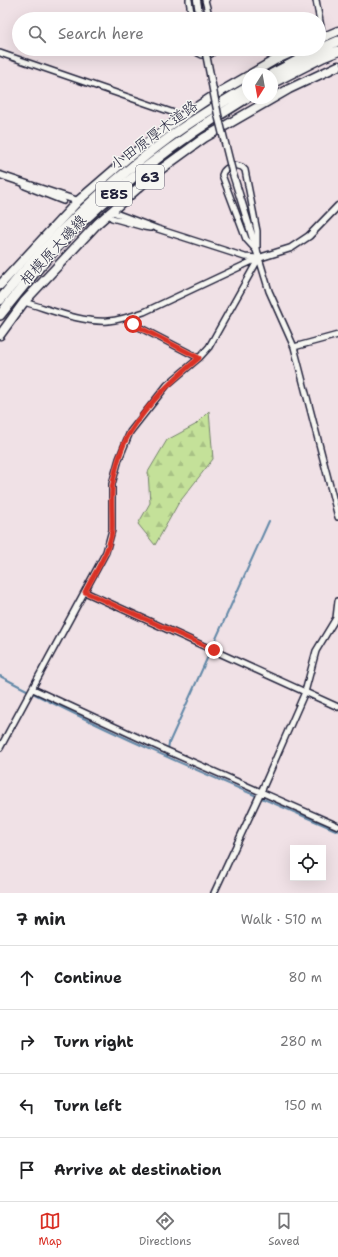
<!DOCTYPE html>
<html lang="en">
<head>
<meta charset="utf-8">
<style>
  body { margin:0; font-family:"Shantell Sans","Klee One",sans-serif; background:#f2f2f2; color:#202124 }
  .controls { position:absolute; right:12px; bottom:12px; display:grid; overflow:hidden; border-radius:0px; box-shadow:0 4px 16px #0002 }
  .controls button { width:36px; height:36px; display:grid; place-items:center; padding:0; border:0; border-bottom:1px solid #e0e0e0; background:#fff; color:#202124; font:20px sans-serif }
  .compass { position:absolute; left:242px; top:68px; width:36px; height:36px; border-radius:50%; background:#fff; box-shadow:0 4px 16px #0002; rotate:191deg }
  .stop { position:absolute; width:12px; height:12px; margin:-9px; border:3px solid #d93025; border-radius:50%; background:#fff }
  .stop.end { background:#d93025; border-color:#fff; box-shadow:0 1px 4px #0008 }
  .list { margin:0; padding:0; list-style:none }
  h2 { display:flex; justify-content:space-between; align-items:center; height:52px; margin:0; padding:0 16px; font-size:17px }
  h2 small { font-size:13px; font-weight:400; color:#757577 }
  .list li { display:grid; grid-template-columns:26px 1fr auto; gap:12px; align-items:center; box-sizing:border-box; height:64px; padding:0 16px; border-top:1px solid #e0e0e0 }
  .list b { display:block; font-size:15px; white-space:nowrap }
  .list em { font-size:13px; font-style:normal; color:#757577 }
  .icon { flex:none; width:22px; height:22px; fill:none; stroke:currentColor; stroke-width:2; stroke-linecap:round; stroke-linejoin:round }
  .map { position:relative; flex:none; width:338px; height:893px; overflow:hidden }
  .search { position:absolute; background:#fff; box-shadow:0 4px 16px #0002; left:12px; right:12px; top:12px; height:44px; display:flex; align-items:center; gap:10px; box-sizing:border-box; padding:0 14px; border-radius:22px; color:#757577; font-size:15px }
  .sheet { height:308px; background:#fff }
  nav { display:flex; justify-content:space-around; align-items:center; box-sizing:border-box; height:56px; border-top:1px solid #e0e0e0; background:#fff; font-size:11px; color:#757577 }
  nav a { display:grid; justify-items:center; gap:2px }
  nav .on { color:#d93025 }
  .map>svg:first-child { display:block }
  .forest { fill:url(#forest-firs); stroke:#73826a }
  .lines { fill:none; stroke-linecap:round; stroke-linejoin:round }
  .stream { stroke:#6489a8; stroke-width:2 }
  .minor-casing { stroke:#22223b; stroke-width:8 }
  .tertiary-casing { stroke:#22223b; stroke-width:9 }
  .primary-casing { stroke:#22223b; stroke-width:11 }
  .motorway-casing { stroke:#22223b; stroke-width:12 }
  .minor { stroke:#f6f6f2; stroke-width:5 }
  .tertiary { stroke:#f6f6f2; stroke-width:6 }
  .primary { stroke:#f6f6f2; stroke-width:8 }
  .motorway { stroke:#f6f6f2; stroke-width:9 }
  .tertiary-bridge-casing { stroke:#22223b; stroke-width:9; stroke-linecap:butt }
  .tertiary-bridge { stroke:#f6f6f2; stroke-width:6 }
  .route { stroke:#d93025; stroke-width:5 }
  .labels { text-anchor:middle; stroke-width:3; stroke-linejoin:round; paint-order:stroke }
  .shield { fill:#f6f6f2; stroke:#626272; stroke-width:1 }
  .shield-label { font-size:14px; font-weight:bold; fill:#22223b }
  .street-label { font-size:15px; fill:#22223b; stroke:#f6f6f2 }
</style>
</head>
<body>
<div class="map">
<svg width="338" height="893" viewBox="0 0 338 893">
  <defs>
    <pattern id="forest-firs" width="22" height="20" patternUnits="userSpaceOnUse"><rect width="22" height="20" fill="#c4e199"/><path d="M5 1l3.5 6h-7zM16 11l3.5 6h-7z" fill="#a8c185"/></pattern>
  </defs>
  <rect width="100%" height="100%" fill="#f0e1e6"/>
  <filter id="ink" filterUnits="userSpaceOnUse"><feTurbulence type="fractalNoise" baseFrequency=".025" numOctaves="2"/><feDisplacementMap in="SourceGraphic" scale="8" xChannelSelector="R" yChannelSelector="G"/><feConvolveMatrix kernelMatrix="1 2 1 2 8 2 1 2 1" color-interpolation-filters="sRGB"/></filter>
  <g filter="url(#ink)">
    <path class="forest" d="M209,411L213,459L178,504L155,545L138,524L150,503L148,472L167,440L195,425Z"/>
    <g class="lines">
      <path class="stream" d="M0,676C109,734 224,782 338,831
        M167,756L169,743L269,521"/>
      <defs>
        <path id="minor" d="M189,0L192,19
          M205,0L210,19
          M316,0L323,38
          M196,49L198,53L202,55L211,54L215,49
          M0,53L183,116
          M235,165L242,167L245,170L257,231V251L246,239L222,175C224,168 229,167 235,165Z
          M25,186L63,201
          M110,211L158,229L245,257L258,258
          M112,218L144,227L150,228
          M259,258L269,291L294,347L338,517
          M24,302C49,309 81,323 108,321C120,320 132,316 144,312L259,258
          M127,318L133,324L199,358
          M294,347L338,335
          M85,592L338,707
          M33,689L163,749L338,826
          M0,748L106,552L112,530V484L119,459L130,432L167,385L199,358L209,347L259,258
          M214,893L261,792L305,692L316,651L336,618L338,601"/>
        <path id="tertiary" d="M197,0L200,19
          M232,171L259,258L291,248L309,236L338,206
          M0,175L78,201"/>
        <path id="primary" d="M319,39L338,31
          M251,74L275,60L299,49
          M0,285L78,201L129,157L183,116L213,96L248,76
          M0,335L24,302L98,223L153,175L204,138L289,89L338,66"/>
        <path id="motorway" d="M272,74L320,49L338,41
          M272,83L323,57L338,51
          M0,300C50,237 109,182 174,134C197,117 223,102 248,87
          M0,315C19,291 38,267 59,245C115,187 179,139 248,97"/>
      </defs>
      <use href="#minor" class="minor-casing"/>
      <use href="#tertiary" class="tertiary-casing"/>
      <use href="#primary" class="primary-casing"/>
      <use href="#motorway" class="motorway-casing"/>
      <use href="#minor" class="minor"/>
      <use href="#tertiary" class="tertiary"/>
      <use href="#primary" class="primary"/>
      <use href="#motorway" class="motorway"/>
      <defs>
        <path id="tertiary-bridge" d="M205,49L218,115L232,171"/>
      </defs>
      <use href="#tertiary-bridge" class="tertiary-bridge-casing"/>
      <use href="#tertiary-bridge" class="tertiary-bridge"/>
    </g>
  </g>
  <g class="lines" filter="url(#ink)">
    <path class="route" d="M133,324L199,358C173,379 149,402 131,431C122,444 116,467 113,482C110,495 113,516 112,531C109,553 95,572 85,592L214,650"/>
  </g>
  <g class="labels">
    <g class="shield">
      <rect x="136" y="165" width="28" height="24" rx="3"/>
      <rect x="96" y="182" width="36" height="24" rx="3"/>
    </g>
    <g class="shield-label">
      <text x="150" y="182">63</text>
      <text x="114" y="199">E85</text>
    </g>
    <g class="street-label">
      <text transform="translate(154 135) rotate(-37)" y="5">小田原厚木道路</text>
      <text transform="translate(53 250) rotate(-47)" y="5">相模原大磯線</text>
    </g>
  </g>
</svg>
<div class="controls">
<button><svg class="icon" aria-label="locate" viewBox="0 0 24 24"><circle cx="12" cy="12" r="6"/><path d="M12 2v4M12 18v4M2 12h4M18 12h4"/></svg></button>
</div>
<svg class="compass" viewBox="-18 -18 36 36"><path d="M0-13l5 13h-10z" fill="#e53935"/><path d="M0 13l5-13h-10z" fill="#757577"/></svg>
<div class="stop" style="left:133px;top:324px"></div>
<div class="stop end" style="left:214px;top:650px"></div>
<div class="search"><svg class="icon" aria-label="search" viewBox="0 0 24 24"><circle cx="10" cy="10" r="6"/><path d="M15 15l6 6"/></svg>Search here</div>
</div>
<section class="sheet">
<h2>7 min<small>Walk · 510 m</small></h2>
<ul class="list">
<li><svg class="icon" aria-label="ahead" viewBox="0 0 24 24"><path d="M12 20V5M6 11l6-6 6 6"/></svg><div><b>Continue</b></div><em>80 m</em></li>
<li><svg class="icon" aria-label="right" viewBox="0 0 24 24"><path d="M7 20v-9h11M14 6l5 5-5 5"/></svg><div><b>Turn right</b></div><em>280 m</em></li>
<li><svg class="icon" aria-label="left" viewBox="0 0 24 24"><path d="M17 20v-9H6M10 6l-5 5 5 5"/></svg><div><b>Turn left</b></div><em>150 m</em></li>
<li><svg class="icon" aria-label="arrive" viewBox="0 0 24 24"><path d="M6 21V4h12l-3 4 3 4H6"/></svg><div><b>Arrive at destination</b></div></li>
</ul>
</section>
<nav>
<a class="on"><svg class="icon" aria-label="map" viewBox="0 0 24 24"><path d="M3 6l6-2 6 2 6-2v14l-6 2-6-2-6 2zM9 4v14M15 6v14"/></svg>Map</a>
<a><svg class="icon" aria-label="directions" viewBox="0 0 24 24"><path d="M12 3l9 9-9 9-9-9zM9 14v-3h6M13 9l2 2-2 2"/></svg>Directions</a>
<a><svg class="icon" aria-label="saved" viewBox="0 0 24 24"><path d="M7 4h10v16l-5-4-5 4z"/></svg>Saved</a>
</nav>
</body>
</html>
